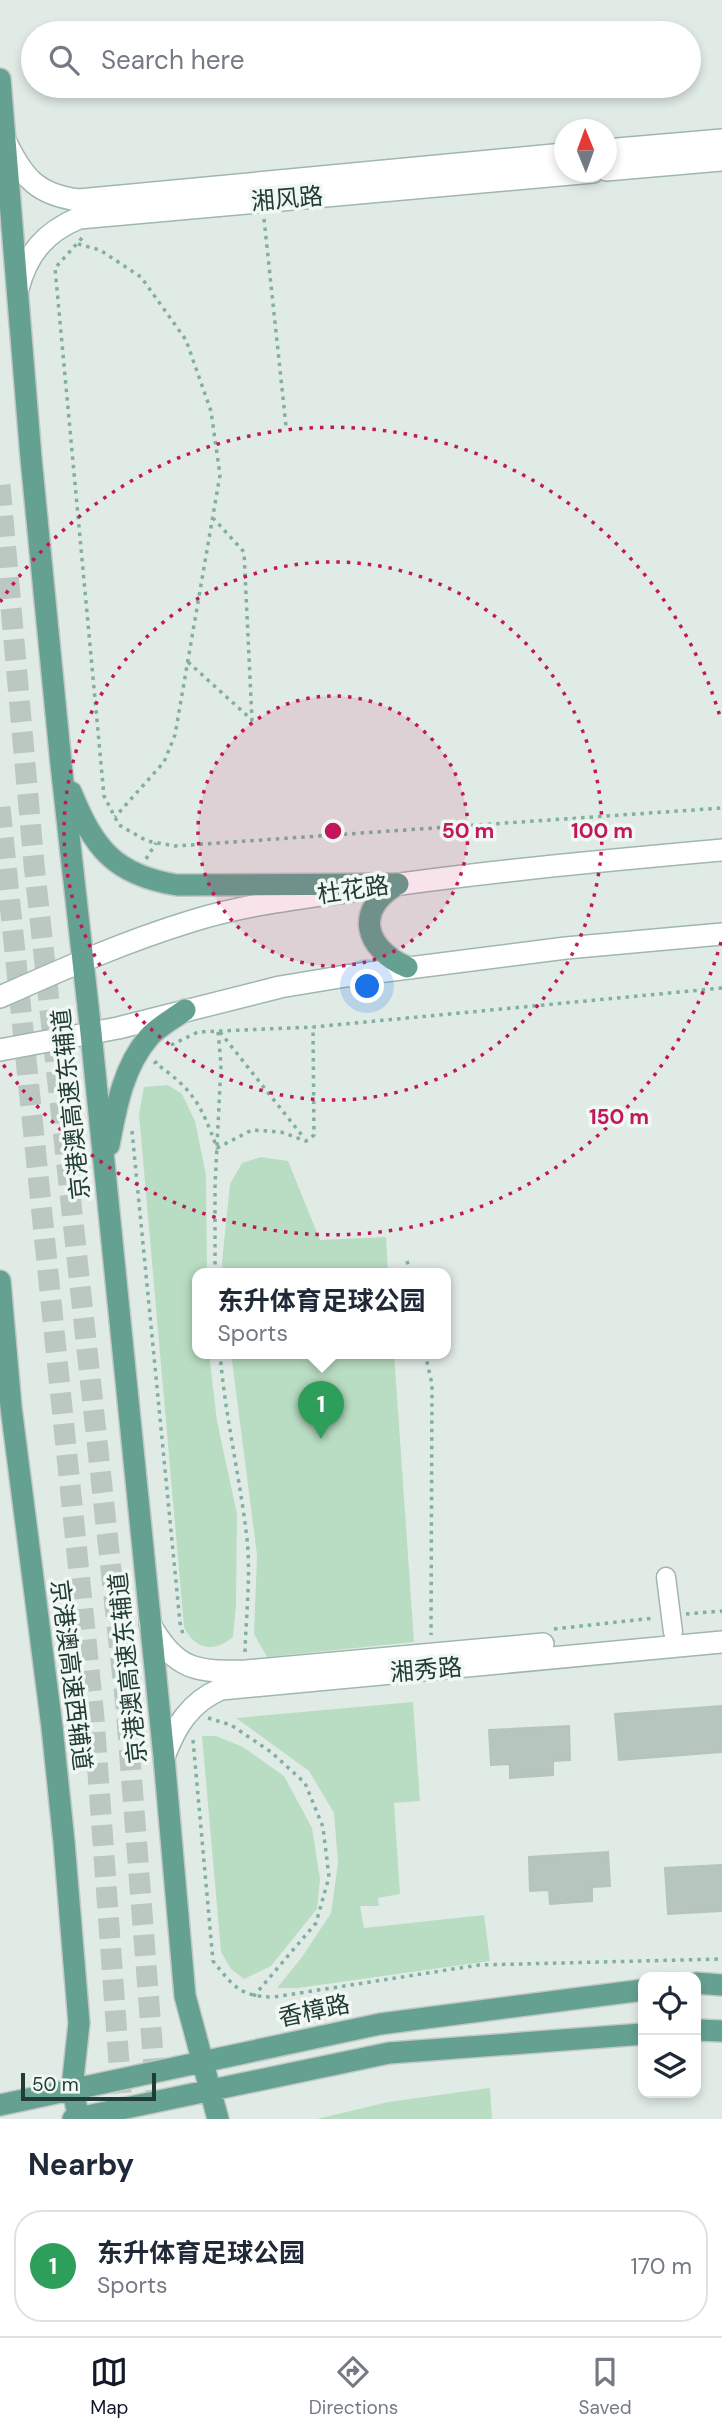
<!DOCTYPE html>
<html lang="en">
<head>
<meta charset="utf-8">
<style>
  body { margin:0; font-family:"DM Sans","Noto Sans SC",sans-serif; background:#f6f6f7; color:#1f2937 }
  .controls { position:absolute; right:21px; bottom:21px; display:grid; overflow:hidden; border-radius:14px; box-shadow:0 4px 10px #0003 }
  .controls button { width:63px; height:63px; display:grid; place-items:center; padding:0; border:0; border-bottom:2px solid #e0e1e3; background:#fff; color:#1f2937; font:35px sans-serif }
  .compass { position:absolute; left:554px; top:119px; width:63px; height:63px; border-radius:50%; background:#fff; box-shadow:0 4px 10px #0003; rotate:359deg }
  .scale { position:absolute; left:21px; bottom:18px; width:135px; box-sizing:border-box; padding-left:7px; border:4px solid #213c34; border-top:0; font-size:19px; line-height:24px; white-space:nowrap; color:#213c34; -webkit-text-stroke:5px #f1f8f4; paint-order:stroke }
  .you { position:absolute; left:368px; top:987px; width:24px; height:24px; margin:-18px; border:5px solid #fff; border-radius:50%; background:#1a73e8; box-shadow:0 0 0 10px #1a73e833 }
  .badge { display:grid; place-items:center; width:46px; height:46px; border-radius:50%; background:#111827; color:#fff; font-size:23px; font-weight:700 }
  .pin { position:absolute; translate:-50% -58px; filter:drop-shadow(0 2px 4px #0008) }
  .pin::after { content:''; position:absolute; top:37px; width:24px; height:21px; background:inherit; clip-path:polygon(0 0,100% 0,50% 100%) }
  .popup { position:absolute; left:192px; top:1268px; width:259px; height:91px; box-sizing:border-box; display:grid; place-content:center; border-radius:14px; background:#fff; filter:drop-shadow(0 2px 5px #0005); font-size:23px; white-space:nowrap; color:#747a83 }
  .popup b { font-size:26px; color:#1f2937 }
  .popup::after { content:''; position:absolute; left:50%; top:100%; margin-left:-14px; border:14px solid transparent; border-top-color:#fff }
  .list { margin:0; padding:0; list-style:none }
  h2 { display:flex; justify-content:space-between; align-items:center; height:91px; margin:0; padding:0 28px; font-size:30px }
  h2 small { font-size:23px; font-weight:400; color:#747a83 }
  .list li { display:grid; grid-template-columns:46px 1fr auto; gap:21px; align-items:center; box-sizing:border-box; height:112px; margin:0 14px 14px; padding:0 14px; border:2px solid #e0e1e3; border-radius:28px }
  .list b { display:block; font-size:26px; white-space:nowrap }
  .list p { margin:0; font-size:23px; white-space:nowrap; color:#747a83 }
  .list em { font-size:23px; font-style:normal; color:#747a83 }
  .icon { flex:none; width:38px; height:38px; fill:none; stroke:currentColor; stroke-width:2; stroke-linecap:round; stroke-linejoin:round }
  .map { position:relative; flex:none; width:722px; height:2119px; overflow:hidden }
  .search { position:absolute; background:#fff; box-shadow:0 4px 10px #0003; left:21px; right:21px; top:21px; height:77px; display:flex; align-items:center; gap:18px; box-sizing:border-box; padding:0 24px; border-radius:38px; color:#747a83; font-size:26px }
  .sheet { height:217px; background:#fff }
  nav { display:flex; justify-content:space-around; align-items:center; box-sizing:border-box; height:98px; border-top:2px solid #e0e1e3; background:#fff; font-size:19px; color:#747a83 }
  nav a { display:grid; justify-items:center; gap:4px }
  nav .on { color:#111827 }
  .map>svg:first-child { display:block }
  .green { fill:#b9ddc2 }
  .building { fill:#b6c6bf; stroke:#b3c5bd; stroke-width:2 }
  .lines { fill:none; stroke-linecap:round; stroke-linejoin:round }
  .highway-tunnel { stroke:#bbc8c2; stroke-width:21; stroke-dasharray:21 10; stroke-linecap:butt }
  .street-casing { stroke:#a4b3ad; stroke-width:21 }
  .secondary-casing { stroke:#9fb7ae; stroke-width:24 }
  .primary-casing { stroke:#c1c8c6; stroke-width:24 }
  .path { stroke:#81afa0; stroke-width:3.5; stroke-dasharray:3.5 5; stroke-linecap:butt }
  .street { stroke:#fff; stroke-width:18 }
  .secondary { stroke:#fff; stroke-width:21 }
  .primary { stroke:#65a191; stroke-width:21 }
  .ring { fill:none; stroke:#c2185b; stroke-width:3.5; stroke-dasharray:3.5 7 }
  .labels { text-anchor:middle; stroke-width:7; stroke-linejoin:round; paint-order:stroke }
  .street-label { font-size:24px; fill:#213c34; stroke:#f1f8f4 }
  .centre { fill:#c2185b; stroke:#f1f8f4; stroke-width:3.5 }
  .ring-label { font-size:21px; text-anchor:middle; font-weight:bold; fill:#c2185b; stroke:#f1f8f4; stroke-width:7; stroke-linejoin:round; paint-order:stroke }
</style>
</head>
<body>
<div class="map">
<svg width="722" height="2119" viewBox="0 0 722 2119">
  <rect width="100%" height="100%" fill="#e1ebe6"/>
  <path class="green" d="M168,1085L182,1094L195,1121L206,1175L207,1273H197V1353H209L217,1421L237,1514L236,1605L233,1637C214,1653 195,1650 184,1627L139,1114L144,1087Z
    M261,1157L288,1161L320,1240L386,1237L388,1273H223L222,1262L230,1184L242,1163Z
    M231,1353H394L414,1642L267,1657L254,1634L257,1555Z
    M413,1702L420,1801L394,1803L400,1894L378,1898L379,1906H360L364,1928L484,1915L490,1961L298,1988H277L302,1957L331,1913L338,1863L334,1813L309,1771L236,1718Z
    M202,1736H216L243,1747L284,1776L312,1828L320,1879L317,1909L271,1966L244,1979L231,1969L221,1952Z
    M490,2088L492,2119H317L388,2102Z"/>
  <path class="building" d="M722,1706V1752L619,1760L615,1714Z
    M569,1726L570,1760L553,1761V1775L510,1778V1764L491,1765L489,1730Z
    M608,1852L610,1886L592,1887V1901L550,1904L549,1890L530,1891L529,1857Z
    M722,1865V1911L668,1914L665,1868Z"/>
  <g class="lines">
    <path class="highway-tunnel" d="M0,485L34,864L126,1707L158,2119
      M0,807L94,1718L123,2119"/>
    <defs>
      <path id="street" d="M666,1577L673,1632"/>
      <path id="secondary" d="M6,142C23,178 38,195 79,200L564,154
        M606,150L722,140
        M606,170L722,160
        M18,289C27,254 45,232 79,218L593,172
        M0,997C63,969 126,941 192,921C246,904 303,898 358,890C479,872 601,861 722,850
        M0,1050L118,1028L280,987L346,976L566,948L722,934
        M150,1624C176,1671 197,1672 246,1671L543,1644
        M164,1757C175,1727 190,1702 221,1689L722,1642"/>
      <path id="primary" d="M0,79L31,458L61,764L91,1033L164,1757L185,1996L218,2119
        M71,792C94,848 114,875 177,885L398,884
        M398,884C354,910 364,948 407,967
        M109,1145C116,1108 123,1067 149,1037C159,1026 173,1019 185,1010
        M0,1281L11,1407L52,1727L64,1842L79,2023L72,2088L79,2118
        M696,1983L722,1985
        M696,2030L722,2031
        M0,2105L380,2024L643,1990
        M73,2119L389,2053L643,2034"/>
    </defs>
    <use href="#street" class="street-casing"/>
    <use href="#secondary" class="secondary-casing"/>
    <use href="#primary" class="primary-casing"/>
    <path class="path" d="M264,219L286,426
      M82,238L55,268L104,796L119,825L147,841L175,846L722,808
      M78,244L100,250L141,277L186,340L211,411L220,475L175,735L164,762L115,817
      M188,662L252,720L244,552L214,519
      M146,859L156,843
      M220,1032L304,1138
      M171,1045L198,1032L313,1027L722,988
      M157,1061L155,1063C194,1090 201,1105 217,1148L252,1130L281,1132L306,1141L314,1135L313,1027
      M132,1131L180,1623L184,1638
      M407,1261L410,1273
      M215,1273V1186L221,1065L218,1031
      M220,1353C225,1416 240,1477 247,1539C251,1575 246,1615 245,1652
      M425,1353L432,1384L431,1635
      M686,1614L722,1611
      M554,1629L654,1618
      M208,1718L231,1725L271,1752L305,1783L323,1827L329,1877L316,1923L253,1997
      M193,1740L213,1961C233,1986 240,1997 274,1997L479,1965L722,1959"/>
    <use href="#street" class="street"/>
    <use href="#secondary" class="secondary"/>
    <use href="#primary" class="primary"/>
  </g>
  <circle cx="333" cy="831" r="135" fill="#c2185b" fill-opacity=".12"/>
  <g class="ring">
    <circle cx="333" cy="831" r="135"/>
    <circle cx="333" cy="831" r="269"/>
    <path d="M721 942A404 404 0 0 1 0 1060M0 602A404 404 0 0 1 721 720"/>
  </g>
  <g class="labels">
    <g class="street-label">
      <text transform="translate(287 199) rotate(-5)" y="8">湘风路</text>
      <text transform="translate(353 890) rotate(-8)" y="8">杜花路</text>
      <text transform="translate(71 1104) rotate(-96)" y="8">京港澳高速东辅道</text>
      <text transform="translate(128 1668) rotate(-96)" y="8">京港澳高速东辅道</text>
      <text transform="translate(426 1670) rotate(-5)" y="8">湘秀路</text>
      <text transform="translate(71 1675) rotate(83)" y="8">京港澳高速西辅道</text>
      <text transform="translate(314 2011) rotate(-12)" y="8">香樟路</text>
    </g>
  </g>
  <circle cx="333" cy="831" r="10" class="centre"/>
  <g class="ring-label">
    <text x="468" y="838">50 m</text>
    <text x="602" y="838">100 m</text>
    <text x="619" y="1124">150 m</text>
  </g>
</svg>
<div class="controls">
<button><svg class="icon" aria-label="locate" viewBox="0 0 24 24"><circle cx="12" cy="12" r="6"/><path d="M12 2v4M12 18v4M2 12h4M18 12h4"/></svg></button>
<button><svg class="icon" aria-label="layers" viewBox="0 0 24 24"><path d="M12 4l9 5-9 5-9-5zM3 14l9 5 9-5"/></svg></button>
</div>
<svg class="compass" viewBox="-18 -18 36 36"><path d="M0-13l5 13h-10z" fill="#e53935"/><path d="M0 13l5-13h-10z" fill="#747a83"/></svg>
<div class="scale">50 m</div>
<div class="you"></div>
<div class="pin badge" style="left:321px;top:1439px;background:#2e9e5b">1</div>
<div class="popup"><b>东升体育足球公园</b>Sports</div>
<div class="search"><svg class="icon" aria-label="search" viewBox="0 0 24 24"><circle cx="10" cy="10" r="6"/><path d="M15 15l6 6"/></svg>Search here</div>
</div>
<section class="sheet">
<h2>Nearby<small></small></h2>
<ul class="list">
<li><span class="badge" style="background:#2e9e5b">1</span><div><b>东升体育足球公园</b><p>Sports</p></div><em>170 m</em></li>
</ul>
</section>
<nav>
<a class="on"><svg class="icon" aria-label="map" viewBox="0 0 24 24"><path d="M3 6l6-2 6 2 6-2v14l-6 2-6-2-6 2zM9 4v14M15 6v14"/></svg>Map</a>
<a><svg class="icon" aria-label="directions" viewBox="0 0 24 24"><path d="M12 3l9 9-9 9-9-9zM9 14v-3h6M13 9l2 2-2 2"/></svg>Directions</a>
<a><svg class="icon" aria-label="saved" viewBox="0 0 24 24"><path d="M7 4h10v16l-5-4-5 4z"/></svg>Saved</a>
</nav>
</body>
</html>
